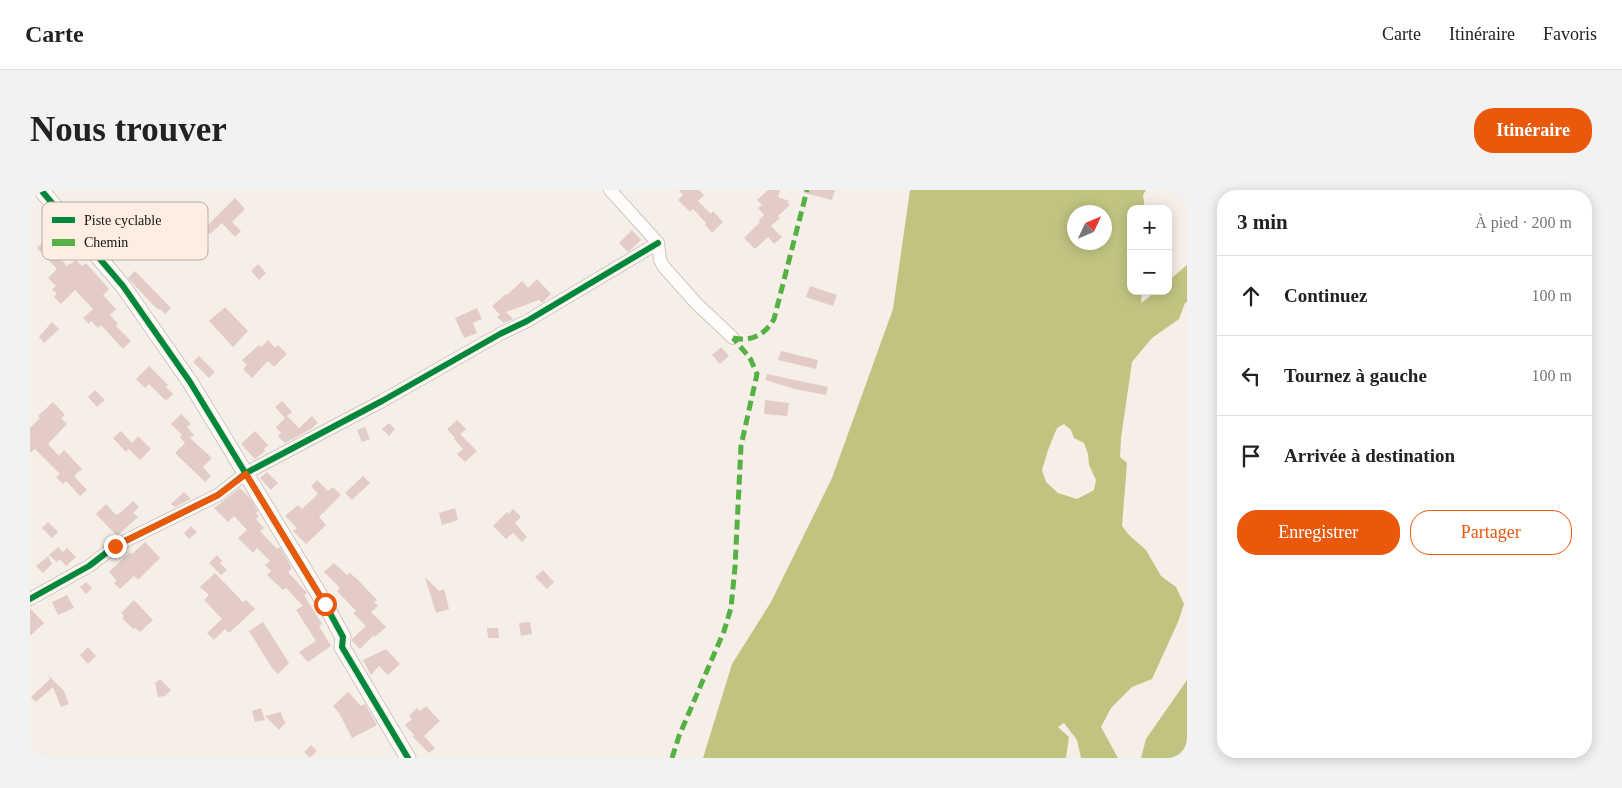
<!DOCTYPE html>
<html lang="fr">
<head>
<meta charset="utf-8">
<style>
  body { margin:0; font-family:Georgia,serif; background:#f2f2f2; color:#222 }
  .controls { position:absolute; right:15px; top:15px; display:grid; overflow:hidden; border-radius:10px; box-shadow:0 2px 12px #0003 }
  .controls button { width:45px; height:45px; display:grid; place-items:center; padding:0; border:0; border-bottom:1px solid #e0e0e0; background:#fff; color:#222; font:25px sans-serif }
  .compass { position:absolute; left:1037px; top:15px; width:45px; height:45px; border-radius:50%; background:#fff; box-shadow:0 2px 12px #0003; rotate:46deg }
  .stop { position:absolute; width:15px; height:15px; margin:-11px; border:4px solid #ea580c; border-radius:50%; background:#fff }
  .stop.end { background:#ea580c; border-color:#fff; box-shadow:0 1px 5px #0008 }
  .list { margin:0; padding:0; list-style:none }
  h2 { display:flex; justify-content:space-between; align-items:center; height:65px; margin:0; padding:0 20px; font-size:21px }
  h2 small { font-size:16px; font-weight:400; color:#767676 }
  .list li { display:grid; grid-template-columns:32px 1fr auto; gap:15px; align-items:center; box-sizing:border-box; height:80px; padding:0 20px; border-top:1px solid #e0e0e0 }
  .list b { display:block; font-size:19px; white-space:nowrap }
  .list em { font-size:16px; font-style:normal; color:#767676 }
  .actions { display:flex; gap:10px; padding:15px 20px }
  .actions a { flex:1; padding:11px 0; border:1px solid #ea580c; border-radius:20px; text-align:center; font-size:18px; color:#ea580c }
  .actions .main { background:#ea580c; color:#fff }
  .icon { flex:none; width:28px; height:28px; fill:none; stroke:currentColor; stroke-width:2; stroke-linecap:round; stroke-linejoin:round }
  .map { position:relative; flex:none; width:1157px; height:568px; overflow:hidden; border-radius:20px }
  header { display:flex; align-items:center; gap:30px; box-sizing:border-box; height:70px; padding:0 25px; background:#fff; border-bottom:1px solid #e0e0e0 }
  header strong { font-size:24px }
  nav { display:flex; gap:28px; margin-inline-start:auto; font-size:18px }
  .intro { display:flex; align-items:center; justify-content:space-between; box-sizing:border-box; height:120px; padding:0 30px }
  h1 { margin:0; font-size:35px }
  .button { padding:12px 22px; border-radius:20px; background:#ea580c; color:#fff; font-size:18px; font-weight:700 }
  main { display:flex; gap:30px; padding:0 30px }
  aside { flex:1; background:#fff; border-radius:20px; box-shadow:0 2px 12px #0003 }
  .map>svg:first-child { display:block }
  .water { fill:#c0c480; fill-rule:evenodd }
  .building { fill:#e2ccc5 }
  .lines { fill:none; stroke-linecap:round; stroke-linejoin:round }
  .minor-casing { stroke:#cec6bf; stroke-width:14 }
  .tertiary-casing { stroke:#cec6bf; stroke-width:17 }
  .minor { stroke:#fefdfc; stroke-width:12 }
  .tertiary { stroke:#fefdfc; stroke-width:15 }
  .quiet { stroke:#55b144; stroke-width:5; stroke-dasharray:10 5; stroke-linecap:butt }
  .cycleway-casing { stroke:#fceee2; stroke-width:9 }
  .cycleway { stroke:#00873e; stroke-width:6 }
  .route { stroke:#ea580c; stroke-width:6 }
  .key { fill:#fceee2; stroke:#b8aca2; stroke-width:1 }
  .key-label { font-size:14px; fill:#1b120c }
</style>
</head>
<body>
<header>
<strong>Carte</strong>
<nav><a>Carte</a><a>Itinéraire</a><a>Favoris</a></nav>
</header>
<div class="intro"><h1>Nous trouver</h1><a class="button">Itinéraire</a></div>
<main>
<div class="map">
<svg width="1157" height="568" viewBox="0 0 1157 568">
  <rect width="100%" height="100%" fill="#f6efe8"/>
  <path class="water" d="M880,0H1116L1113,5L1115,19H1101V101H1112L1111,113L1127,101H1138V91L1157,75V112L1155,113L1149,129L1122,148L1102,172L1091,248L1090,267L1097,273L1092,336L1099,345L1116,360L1131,386L1146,397L1154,414L1148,432L1122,489L1102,497L1081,518L1071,537L1088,568H1051L1047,550L1034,533L1028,537L1039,547L1036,568H673L702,474L741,412L802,288L863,119ZM1044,22H1074V52H1044ZM1034,234L1041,240L1044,248L1054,253L1058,264L1059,275L1066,290L1064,300L1047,309L1028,303L1016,292L1012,280L1018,260L1027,238Z
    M1157,490V568H1111L1116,549Z"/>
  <path class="building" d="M649,0H669L674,5L668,11L681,24L683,21L693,32L682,43L675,35L676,33L663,19L660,22L648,10L653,5Z
    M738,0H750L748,7L759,11L757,13L760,15L748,26L750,28L741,36L752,47L744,54L738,47L725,59L714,48L730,32L729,30L734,25L728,18L732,15L727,10Z
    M775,0H805L802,10L774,3Z
    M205,8L215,19L202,32L211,41L205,47L192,33L180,44L174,39Z
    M602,40L611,50L598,62L589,53Z
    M16,49L23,56L21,59L37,76L40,73L41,74L46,70L52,76L56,73L79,99L73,105L86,119L80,125L88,134L86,136L101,151L93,159L71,135L68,138L61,131L59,134L53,128L63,119L45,100L31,114L24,107L27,104L22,99L26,96L18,88L27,79L7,58Z
    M228,74L236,83L229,90L221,81Z
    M105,81L141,118L135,124L130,119L129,120L123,115L98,88Z
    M507,89L521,104L512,113L509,110L476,122L483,129L474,133L467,127L471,123L469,124L462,116L476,104L477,105L492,91L498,98Z
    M780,96L807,105L803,116L776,107Z
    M195,117L218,141L203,157L179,131Z
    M447,118L452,129L443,133L447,143L434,148L425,128Z
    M22,132L29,139L14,153L9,147Z
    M238,150L245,158L248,155L257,164L244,177L238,171L222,188L213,179L217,175L212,170L229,155L231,157Z
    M691,157L699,166L690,174L682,165Z
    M751,161L788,170L786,179L748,170Z
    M169,166L185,182L179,188L163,172Z
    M119,176L138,195L136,197L143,204L137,210L136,209L135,210L119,194L115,198L106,189Z
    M737,184L798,197L796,205L765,199L735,190Z
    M65,200L75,210L67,217L58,207Z
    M735,210L759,213L757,226L734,224Z
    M252,211L262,222L257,226L269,238L282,226L288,233L281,239L255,253L248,246L251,243L246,237L255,228L245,217Z
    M23,212L35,225L31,228L37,234L18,254L29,266L34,260L52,279L44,286L57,300L50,306L36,291L33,294L26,287L30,284L5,259L0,263V238L10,228L8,226Z
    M151,224L161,234L157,237L164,245L160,248L182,268L173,277L181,286L175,292L145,263L155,253L150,247L152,245L141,234Z
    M427,230L436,239L430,244L447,261L435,272L427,264L433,259L424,249L425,248L417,239Z
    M359,233L365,239L359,246L352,239Z
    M335,237L340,249L332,252L327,240Z
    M91,241L102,253L108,246L121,259L110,270L99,259L96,262L83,248Z
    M225,241L238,255L234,259L235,261L225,269L211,254Z
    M237,282L248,293L241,300L230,288Z
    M333,286L340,293L322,310L315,303Z
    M287,290L298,301L303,297L311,305L289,327L296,335L276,354L263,341L267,338L255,326L268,315L272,319L288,304L281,296Z
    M210,298L220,308L228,321L226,323L229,326L226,329L234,338L230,341L247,359L249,357L251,359L262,378L258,382L277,403L274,405L292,434L289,436L301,456L278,472L269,462L286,451L266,420L273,416L256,398L253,400L237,385L241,381L235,375L240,371L227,358L223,363L208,348L217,340L204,326L198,332L184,318Z
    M154,302L161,309L145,317L141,314Z
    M103,311L109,317L103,323L108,327L87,346L66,324L76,314L86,325L88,323L89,324Z
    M425,318L428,330L412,335L409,323Z
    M483,319L491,327L485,333L497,347L492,352L483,343L476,349L463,336L477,322L479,324Z
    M18,332L28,342L22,348L12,338Z
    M161,336L167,342L159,349L154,343Z
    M115,352L130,368L108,390L104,386L90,399L84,393L87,391L79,382L100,362L102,364Z
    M28,357L33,362L37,358L46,367L36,376L30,369L27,372L19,365Z
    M187,365L192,371L190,373L197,380L191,385L179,373Z
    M18,366L22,374L13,383L6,376Z
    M304,373L317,385L320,383L327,389L347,410L344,412L348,416L341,422L356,437L345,447L344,445L330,459L322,451V449L336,436L323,423L326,421L307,401L310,398L294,382Z
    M513,380L524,392L517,399L505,387Z
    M185,383L213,412L216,410L225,419L199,443L195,439L184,450L177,443L192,429L174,410L179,405L170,397Z
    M395,387L409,401L414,399L419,419L406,423Z
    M56,392L62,398L56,404L50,397Z
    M37,405L44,418L28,425L22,412Z
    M104,410L123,430L110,442L105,438L103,439L92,428L94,426L91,423Z
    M0,418L14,433L0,446Z
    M233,432L259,473L248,484L242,478L219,441Z
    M500,432L502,444L491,446L489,433Z
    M457,438H468L469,448H458Z
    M58,457L66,466L58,474L50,465Z
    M356,459L370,474L358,485L349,476L341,485L333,470Z
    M18,485L34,501L39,514L31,517L23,497L6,512L1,507L20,489Z
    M130,489L141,500L135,506L128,507L125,493Z
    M318,502L331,516L335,514L347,535L322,548L309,523L303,516Z
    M396,516L410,531L394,546L405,558L399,563L383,547L384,545L375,535L382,529L379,526L387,518L390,521Z
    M231,518L235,530L225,532L222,521Z
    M251,522L253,529L256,532L249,540L235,526Z
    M281,555L287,561L280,568L274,562Z"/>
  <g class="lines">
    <defs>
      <path id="minor" d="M580,0L628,53L630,70L634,77L666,113L703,148
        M0,409L59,376L85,356L188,305L216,283L352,211L470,144L497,131L628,53"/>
      <path id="tertiary" d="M11,0L93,96L160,192L295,414L313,447L312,457L378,568"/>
    </defs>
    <use href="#minor" class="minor-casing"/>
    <use href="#tertiary" class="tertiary-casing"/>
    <use href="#minor" class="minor"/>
    <use href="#tertiary" class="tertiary"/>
    <path class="quiet" d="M703,148C721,152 735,145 744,129L777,0
      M642,568L649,546L694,441L701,418L705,377L711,256L727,184L720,168L703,148"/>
    <defs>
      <path id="cycleway" d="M11,0L93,96L160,192L295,414L313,447L312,457L378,568
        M0,409L59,376L85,356L188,305L216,283L352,211L470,144L497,131L628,53"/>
    </defs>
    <use href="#cycleway" class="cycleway-casing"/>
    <use href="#cycleway" class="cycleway"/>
  </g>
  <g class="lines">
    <path class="route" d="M85,356L188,305L216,284L295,414"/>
  </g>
  <rect x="12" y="12" width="166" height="58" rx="8" class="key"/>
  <rect x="22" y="27" width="23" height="6" fill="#00873e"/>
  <rect x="22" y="49" width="23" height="7" fill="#55b144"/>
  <g class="key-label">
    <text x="54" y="35">Piste cyclable</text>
    <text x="54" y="57">Chemin</text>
  </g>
</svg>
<div class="controls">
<button>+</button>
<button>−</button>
</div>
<svg class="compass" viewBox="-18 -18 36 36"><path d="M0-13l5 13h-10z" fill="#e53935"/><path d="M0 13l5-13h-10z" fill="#767676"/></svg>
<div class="stop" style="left:295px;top:414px"></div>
<div class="stop end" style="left:85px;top:356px"></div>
</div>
<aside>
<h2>3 min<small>À pied · 200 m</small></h2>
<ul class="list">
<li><svg class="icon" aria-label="ahead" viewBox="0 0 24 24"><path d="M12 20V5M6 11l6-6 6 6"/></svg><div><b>Continuez</b></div><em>100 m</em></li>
<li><svg class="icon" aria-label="left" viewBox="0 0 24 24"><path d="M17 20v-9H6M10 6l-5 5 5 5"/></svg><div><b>Tournez à gauche</b></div><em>100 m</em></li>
<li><svg class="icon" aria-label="arrive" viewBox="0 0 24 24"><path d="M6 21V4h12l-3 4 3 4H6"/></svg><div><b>Arrivée à destination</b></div></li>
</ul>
<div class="actions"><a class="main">Enregistrer</a><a>Partager</a></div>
</aside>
</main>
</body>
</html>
